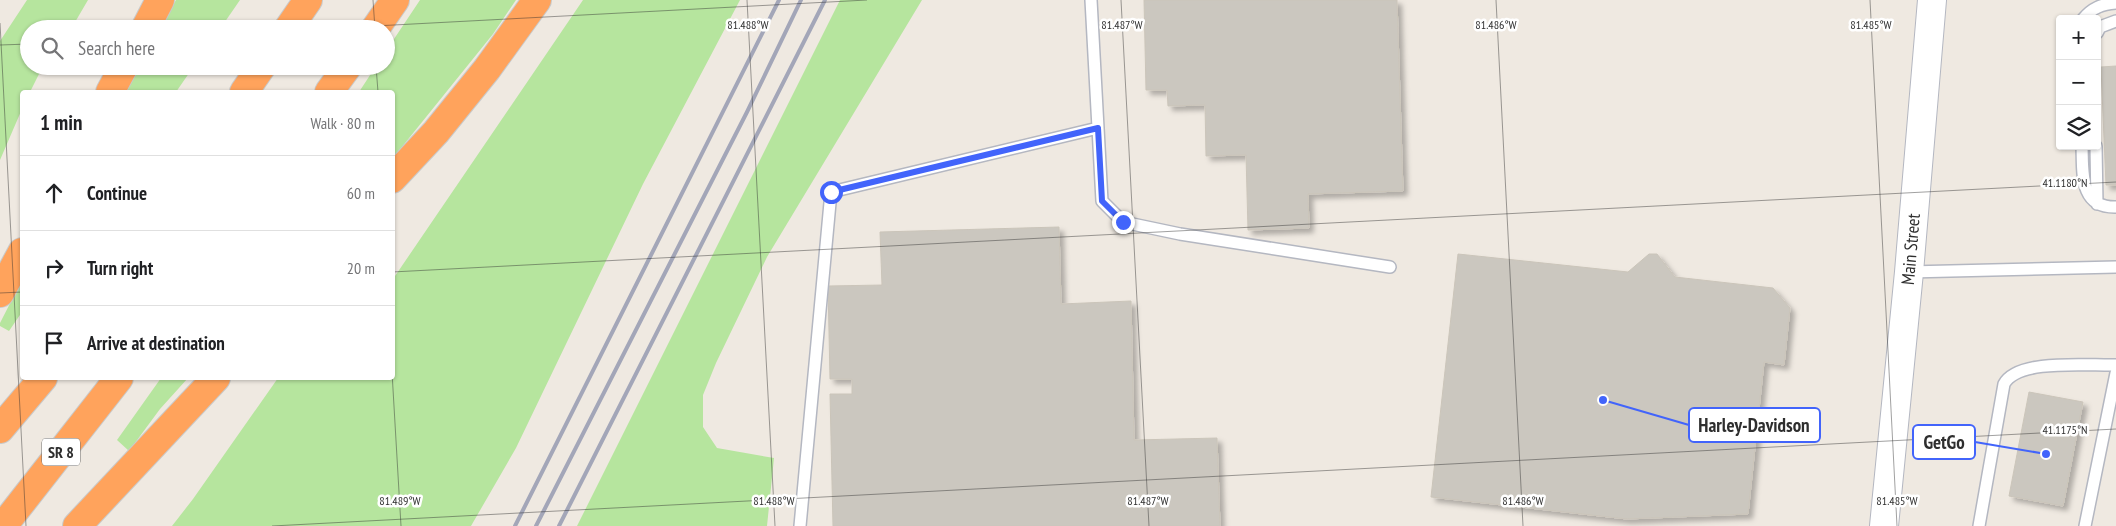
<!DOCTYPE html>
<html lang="en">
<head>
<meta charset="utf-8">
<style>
  body { margin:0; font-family:"PT Sans Narrow",sans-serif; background:#f6f6f6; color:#202124 }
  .controls { position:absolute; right:15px; top:15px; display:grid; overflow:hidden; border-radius:5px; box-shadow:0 1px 4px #0004 }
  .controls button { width:45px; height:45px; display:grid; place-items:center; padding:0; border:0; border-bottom:1px solid #e0e0e0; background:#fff; color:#202124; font:25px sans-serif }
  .stop { position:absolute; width:15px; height:15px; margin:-11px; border:4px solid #4264fb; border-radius:50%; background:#fff }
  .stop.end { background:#4264fb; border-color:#fff; box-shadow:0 1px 5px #0008 }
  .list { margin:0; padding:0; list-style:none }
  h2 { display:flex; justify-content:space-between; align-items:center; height:65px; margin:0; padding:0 20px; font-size:21px }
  h2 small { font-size:16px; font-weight:400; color:#757577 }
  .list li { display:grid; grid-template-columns:32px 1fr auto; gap:15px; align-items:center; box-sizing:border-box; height:75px; padding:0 20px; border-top:1px solid #e0e0e0 }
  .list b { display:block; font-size:19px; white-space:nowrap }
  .list em { font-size:16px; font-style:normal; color:#757577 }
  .icon { flex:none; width:28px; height:28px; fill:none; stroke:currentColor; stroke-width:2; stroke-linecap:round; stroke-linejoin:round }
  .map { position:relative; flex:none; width:2116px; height:526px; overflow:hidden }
  .search { position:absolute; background:#fff; box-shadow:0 1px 4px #0004; left:20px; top:20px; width:375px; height:55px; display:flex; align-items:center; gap:12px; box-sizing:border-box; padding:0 18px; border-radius:28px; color:#757577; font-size:19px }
  .panel { position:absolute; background:#fff; box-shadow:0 1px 4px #0004; left:20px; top:90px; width:375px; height:290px; border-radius:5px }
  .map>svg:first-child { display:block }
  .green { fill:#b6e59e }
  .building { fill:#cbc7bf; stroke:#cbc5ba; filter:url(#shadow) }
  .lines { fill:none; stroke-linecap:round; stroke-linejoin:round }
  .lane-casing { stroke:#b4b7c1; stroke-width:14 }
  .secondary-casing { stroke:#b4b7c1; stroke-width:30 }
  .highway-casing { stroke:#c9c9c9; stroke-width:30 }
  .lane { stroke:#fff; stroke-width:11 }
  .secondary { stroke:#fff; stroke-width:28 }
  .highway { stroke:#ffa35c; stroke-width:28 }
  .rail { stroke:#a3a6b8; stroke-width:4 }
  .route { stroke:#4264fb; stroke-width:6 }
  .ticks { fill:none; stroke:#2e2e2e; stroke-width:1; stroke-opacity:0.45 }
  .labels { text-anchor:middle; stroke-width:5; stroke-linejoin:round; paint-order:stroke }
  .shield { fill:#fff; stroke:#6d6d6d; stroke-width:1 }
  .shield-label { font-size:16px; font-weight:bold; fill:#2e2e2e }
  .street-label { font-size:18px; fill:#2e2e2e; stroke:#fff }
  .ticks-label { font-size:12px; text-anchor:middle; fill:#2e2e2e; stroke:#fff; stroke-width:5; stroke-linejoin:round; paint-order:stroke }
  .leader { fill:none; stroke:#4264fb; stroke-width:2 }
  .callout-dot { fill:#4264fb; stroke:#fff; stroke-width:2 }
  .callout { fill:#fff; stroke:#4264fb; stroke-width:2 }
  .callout-label { font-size:19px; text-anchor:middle; font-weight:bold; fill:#2e2e2e }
</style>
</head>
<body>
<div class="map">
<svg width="2116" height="526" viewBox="0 0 2116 526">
  <defs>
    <filter id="shadow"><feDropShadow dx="4.5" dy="4.5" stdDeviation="2.5" flood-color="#0004"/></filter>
  </defs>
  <rect width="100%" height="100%" fill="#efe9e1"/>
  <path class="green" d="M27,0H88L71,29H29V66H47L39,74L30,92H22V109L0,160V41Z
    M176,0H240L220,29H160Z
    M420,0H516L493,34L393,158L392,92H359L376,66H386V51Z
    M583,0H740L643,184L516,448L471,526H172L193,499L278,378H392L393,279Z
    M840,0H922L767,257L716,363L703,395V427L717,448L774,458L767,526H577Z
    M140,66H194L176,92H125Z
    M22,280V312L9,331L0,326V323Z
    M161,378H188L160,409L129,451L117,440Z"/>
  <path class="building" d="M1144,0H1397L1403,191L1308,194L1309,228L1248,230L1246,155L1206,156L1205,105L1168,106L1167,90H1146Z
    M2116,66V185H2106L2101,67Z
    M1059,227L1061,304L1131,301L1134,440L1217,438L1220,526H833L830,394H852V379H830L828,286L882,285L880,232Z
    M1458,254L1628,272L1649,254H1657L1675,277L1773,288L1790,308L1784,365L1764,362L1748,514L1627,519L1431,497Z
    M2029,392L2083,402L2063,506L2009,496Z"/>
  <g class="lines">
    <defs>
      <path id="lane" d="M1091,0L1102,201L1123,222L1180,234L1390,267
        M2083,19C2092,8 2102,4 2116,3
        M2097,33L2100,27L2116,21
        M2082,146C2083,173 2079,208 2116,207
        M2096,146L2097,204
        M1909,272L2116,267
        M800,526L831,192L1098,128
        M1979,526L2004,384C2018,358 2089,366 2116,365
        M2085,526L2116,373"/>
      <g id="secondary">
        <path id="s1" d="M1884,526L1909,272L1932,0"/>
      </g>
      <path id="highway" d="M145,29L160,0
        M288,29L308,0
        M375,29L395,0
        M110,92L124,66
        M244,92L262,66
        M329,92L348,66
        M392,179L436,132L487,69L537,0
        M0,293L22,252
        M0,429L43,378
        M3,526L119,378
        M77,526L216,378"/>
    </defs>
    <use href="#lane" class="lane-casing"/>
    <use href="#secondary" class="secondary-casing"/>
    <use href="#highway" class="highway-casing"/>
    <use href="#lane" class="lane"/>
    <use href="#secondary" class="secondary"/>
    <use href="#highway" class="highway"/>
    <path class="rail" d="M515,526L779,0
      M536,526L747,112L801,0
      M559,526L825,0"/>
  </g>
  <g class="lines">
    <path class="route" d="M831,192L1098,128L1102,201L1123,222"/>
  </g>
  <path class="ticks" d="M373,0L375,29M747,0L775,526M1121,0L1149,526M1496,0L1523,526M1870,0L1897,526M0,23L26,526M318,29L867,0M0,45L29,44M376,66L378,92M392,272L2116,182M0,293L22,292M392,372L401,526M272,526L2116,429"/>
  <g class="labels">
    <rect class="shield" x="42" y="438.5" width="38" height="27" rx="4"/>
    <g class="shield-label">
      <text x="61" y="458">SR 8</text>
    </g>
    <g class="street-label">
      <text dy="6" stroke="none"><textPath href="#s1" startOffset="278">Main Street</textPath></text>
    </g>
  </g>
  <g class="ticks-label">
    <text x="748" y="29">81.488°W</text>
    <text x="1122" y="29">81.487°W</text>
    <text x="1496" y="29">81.486°W</text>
    <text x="1871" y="29">81.485°W</text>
    <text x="2065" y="187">41.1180°N</text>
    <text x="2065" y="434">41.1175°N</text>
    <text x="400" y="505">81.489°W</text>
    <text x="774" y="505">81.488°W</text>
    <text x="1148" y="505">81.487°W</text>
    <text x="1523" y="505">81.486°W</text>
    <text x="1897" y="505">81.485°W</text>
  </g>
  <path class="leader" d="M1603 400L1689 425M2046 454L1975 442"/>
  <g class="callout-dot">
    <circle cx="1603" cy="400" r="5"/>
    <circle cx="2046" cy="454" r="5"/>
  </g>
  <g class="callout">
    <rect x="1689" y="408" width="131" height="34" rx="5"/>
    <rect x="1913" y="425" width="62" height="34" rx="5"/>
  </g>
  <g class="callout-label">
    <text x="1754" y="432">Harley-Davidson</text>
    <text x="1944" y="449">GetGo</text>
  </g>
</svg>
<div class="controls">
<button>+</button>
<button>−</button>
<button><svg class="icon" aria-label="layers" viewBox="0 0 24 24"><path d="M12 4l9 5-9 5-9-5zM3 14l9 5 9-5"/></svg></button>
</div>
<div class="stop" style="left:831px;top:192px"></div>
<div class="stop end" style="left:1123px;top:222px"></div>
<div class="search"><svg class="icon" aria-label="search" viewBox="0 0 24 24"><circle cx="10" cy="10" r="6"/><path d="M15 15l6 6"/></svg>Search here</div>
<section class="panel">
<h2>1 min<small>Walk · 80 m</small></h2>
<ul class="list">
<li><svg class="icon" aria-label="ahead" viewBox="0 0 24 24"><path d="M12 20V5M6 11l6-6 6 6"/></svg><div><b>Continue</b></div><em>60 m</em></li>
<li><svg class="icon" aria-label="right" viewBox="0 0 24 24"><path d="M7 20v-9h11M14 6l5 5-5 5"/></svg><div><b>Turn right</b></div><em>20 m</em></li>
<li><svg class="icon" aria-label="arrive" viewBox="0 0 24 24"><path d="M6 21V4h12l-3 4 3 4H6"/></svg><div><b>Arrive at destination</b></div></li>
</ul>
</section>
</div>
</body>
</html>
